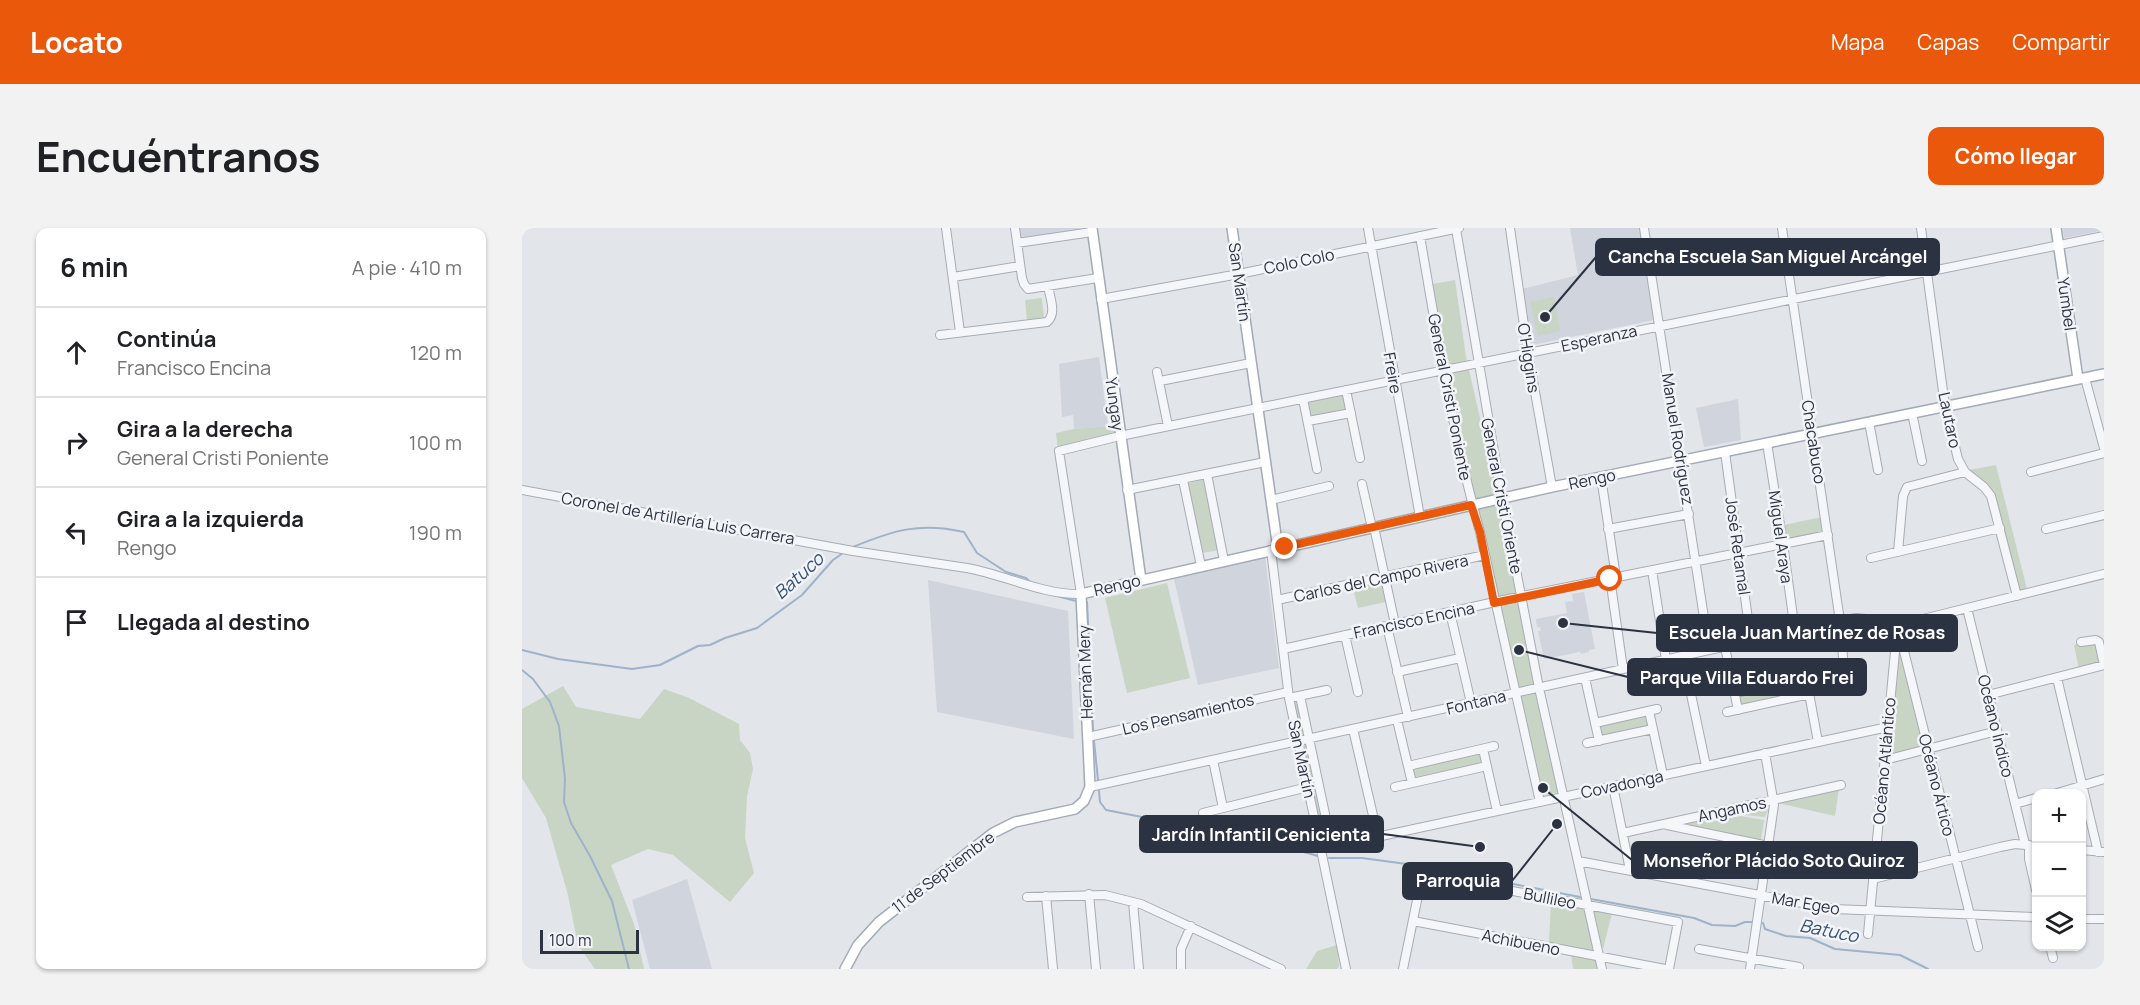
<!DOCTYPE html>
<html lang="es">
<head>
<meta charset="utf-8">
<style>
  body { margin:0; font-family:Manrope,sans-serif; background:#f2f2f2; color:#202124 }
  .controls { position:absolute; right:18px; bottom:18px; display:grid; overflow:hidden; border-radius:12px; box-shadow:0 2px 4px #0004 }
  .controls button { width:54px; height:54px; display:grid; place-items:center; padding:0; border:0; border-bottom:2px solid #e0e0e0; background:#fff; color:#202124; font:30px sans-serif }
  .scale { position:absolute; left:18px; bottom:15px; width:99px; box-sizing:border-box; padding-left:6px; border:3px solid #2b3342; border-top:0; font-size:16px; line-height:21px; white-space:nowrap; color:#2b3342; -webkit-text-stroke:4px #f2f4f8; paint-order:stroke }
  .stop { position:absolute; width:18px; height:18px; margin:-14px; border:4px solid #ea580c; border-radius:50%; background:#fff }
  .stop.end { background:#ea580c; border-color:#fff; box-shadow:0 2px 6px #0008 }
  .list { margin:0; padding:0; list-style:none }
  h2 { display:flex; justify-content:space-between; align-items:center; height:78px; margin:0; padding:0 24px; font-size:26px }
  h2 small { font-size:20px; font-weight:400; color:#757577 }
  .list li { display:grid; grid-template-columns:39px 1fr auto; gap:18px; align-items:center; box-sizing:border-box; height:90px; padding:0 24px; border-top:2px solid #e0e0e0 }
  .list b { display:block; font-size:22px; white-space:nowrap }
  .list p { margin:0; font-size:20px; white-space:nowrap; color:#757577 }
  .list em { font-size:20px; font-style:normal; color:#757577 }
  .icon { flex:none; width:33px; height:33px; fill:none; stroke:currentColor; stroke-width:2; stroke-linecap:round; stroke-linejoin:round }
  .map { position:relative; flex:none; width:1582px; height:741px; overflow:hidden; border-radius:12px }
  header { display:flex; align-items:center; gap:36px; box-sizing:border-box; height:84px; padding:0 30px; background:#ea580c; color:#fff }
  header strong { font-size:28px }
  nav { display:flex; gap:33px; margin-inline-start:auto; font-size:21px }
  .intro { display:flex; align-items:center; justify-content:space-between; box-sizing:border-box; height:144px; padding:0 36px }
  h1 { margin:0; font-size:42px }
  .button { padding:15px 27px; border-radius:12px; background:#ea580c; color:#fff; font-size:21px; font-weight:700 }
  main { display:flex; gap:36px; padding:0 36px }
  aside { flex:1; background:#fff; border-radius:12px; box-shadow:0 2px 4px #0004 }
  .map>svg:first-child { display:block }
  .built { fill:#d0d4dc }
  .green { fill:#c8d4c4 }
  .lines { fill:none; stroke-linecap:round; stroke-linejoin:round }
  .stream { stroke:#9eb3c9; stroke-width:2 }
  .minor-casing { stroke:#a7acb4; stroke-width:10 }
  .major-casing { stroke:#a2aab6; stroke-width:12 }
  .minor { stroke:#f5f6f9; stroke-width:8 }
  .major { stroke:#fff; stroke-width:9 }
  .route { stroke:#ea580c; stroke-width:8 }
  .labels { text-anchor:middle; stroke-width:5; stroke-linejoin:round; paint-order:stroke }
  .street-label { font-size:16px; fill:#2b3342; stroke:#f2f4f8 }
  .water-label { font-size:18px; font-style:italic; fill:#355175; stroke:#f2f4f8 }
  .leader { fill:none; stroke:#2b3342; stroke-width:2 }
  .callout-dot { fill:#2b3342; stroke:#f2f4f8; stroke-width:2 }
  .callout { fill:#2b3342; stroke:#2b3342; stroke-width:2 }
  .callout-label { font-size:18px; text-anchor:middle; font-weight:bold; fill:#fff }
</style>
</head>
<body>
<header>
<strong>Locato</strong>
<nav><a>Mapa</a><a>Capas</a><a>Compartir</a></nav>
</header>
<div class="intro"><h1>Encuéntranos</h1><a class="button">Cómo llegar</a></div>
<main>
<aside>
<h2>6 min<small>A pie · 410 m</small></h2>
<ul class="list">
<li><svg class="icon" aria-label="ahead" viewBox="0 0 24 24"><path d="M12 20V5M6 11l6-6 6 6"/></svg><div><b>Continúa</b><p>Francisco Encina</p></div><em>120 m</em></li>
<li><svg class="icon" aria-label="right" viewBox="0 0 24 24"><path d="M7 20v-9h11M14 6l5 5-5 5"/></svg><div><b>Gira a la derecha</b><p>General Cristi Poniente</p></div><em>100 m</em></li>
<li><svg class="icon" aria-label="left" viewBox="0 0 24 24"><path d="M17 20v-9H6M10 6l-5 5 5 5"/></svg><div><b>Gira a la izquierda</b><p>Rengo</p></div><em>190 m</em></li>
<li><svg class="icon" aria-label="arrive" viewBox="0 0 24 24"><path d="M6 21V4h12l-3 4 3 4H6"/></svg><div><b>Llegada al destino</b></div></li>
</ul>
</aside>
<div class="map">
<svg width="1582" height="741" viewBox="0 0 1582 741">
  <rect width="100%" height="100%" fill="#e2e5ea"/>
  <path class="built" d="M494,0H565V1L496,13Z
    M1048,0H1118L1132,92L1010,117L1000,61L1056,47Z
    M1541,0H1577L1578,3L1542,10Z
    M577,129L586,198L552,201L551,187L540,189L537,136Z
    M1216,171L1219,212L1182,219L1174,180Z
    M743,328L757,440L676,457L652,351Z
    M406,352L546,383L552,511L415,484Z
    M1062,364L1073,421L1067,422V424L1059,426L1058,424L1022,431L1016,403H1019L1018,399H1015L1014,391L1045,385L1043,374L1051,373L1050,366Z
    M165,651L190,741H128L110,672Z"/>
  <path class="green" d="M933,52L944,129L976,268L953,273L923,134L911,56Z
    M1032,69L1038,103L1016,108L1008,74Z
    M520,70L522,90L505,92L503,72Z
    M823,163L827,184L787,192L783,172Z
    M586,198L594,199L596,207L536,222L534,205L552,201Z
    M1474,237L1505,361L1497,363L1472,267L1465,256L1447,242Z
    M684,251L698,322L679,325L663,256Z
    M977,276L1037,564L1019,568L955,281Z
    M1300,289L1302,305L1263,312L1262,297Z
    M859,353L864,374L836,380L831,360Z
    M645,355L668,450L605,465L583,370Z
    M1376,406L1404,519L1366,528Z
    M1572,413L1575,415L1580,436L1557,441L1552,417Z
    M1282,451L1284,464L1217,478L1215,467Z
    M41,458L54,479L118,491L142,461L167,470L217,496L218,512L228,525L231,541L225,568L223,610L232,645L208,674L151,627L126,621L89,637L112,696L122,741H73L56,717L46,667L24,590L0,550V481Z
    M776,471L808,616L802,618L769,472Z
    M1126,486L1128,499L1079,510L1076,497Z
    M960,522L963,537L892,552L889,539Z
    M1317,560L1313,588L1256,575Z
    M1249,574L1243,589L1212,586V587L1242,592L1239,612L1148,596Z
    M1029,673L1063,681L1074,727L1027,714Z
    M1068,682L1090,685L1081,721Z
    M815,717L817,738L815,741H784L795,723Z
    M1049,725L1075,731L1077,741H1051Z"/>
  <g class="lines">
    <path class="stream" d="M331,319C372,302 398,294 442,304L455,325L484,344L504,350L508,354
      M531,367L554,373
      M565,374L571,502
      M0,422L36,431L110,441L138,437L176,418L188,417L203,410L235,400L280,367L311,332L321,325
      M0,442L11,451L28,474L37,498L43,551L42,574L49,595L68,628L90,673L107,741
      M572,513L576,552
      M577,563L578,574L584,582L743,613L796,628
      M807,630H840L892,637
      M900,638L1058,669
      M1069,671L1172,690L1190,697L1213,698L1223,694H1230
      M1241,695L1243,701L1264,708L1288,710L1313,721L1378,727L1406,741"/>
    <defs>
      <path id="minor" d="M424,0L438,104
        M493,0L500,50L502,56L506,61L576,50
        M846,0L898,289
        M988,0L1006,125L1030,259
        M1122,0L1187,422
        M1260,0L1318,393L1321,429
        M1399,0L1423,178L1436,231L1443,244L1462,259L1469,268L1495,368
        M934,1L980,270L1017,460L1080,741
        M898,8C915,107 931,207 958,304L1018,574
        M495,15L570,4
        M431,49L498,38
        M579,71L717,46L937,0
        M418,107L525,94C535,86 528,70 526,58
        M635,144L646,198
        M1563,150L1582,220
        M638,153L729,135
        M824,162L838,230
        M781,171L795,241
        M1390,185L1400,233
        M786,193L829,185
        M1347,194L1356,242
        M1245,215L1261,316L1273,403
        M1203,224L1229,413
        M1509,244L1582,225
        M685,246L702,333
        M1079,249L1094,349
        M661,252L679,338
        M840,256L850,300
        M0,262L331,323L445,340C484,347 520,367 559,366L537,223L598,208L1582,8
        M605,262L743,234
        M749,272L807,258
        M852,299L873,396
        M1086,301L1167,286
        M1524,301L1582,287
        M749,322L767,470L824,741
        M1376,324L1381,268L1385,259L1443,244
        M1349,330L1478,300
        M1130,342L1144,432
        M1088,350L1101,441
        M755,372L963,327
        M1445,380L1503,616
        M928,384L949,475
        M1375,395L1456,719
        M865,398L886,489
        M823,407L836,464
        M1559,414L1574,412L1577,414L1582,437
        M1203,419L1216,482
        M761,421L1000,368L1306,307
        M1161,428L1184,538
        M875,444L938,430
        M1284,449L1296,514
        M1063,450L1077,513
        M1535,450L1576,624
        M1213,465L1299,446
        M1466,467L1582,437
        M778,468L810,619
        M767,470L805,462
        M1127,483L1141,547
        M1205,484L1288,466
        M875,492L890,555
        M1073,495L1135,481
        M831,501L856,609
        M566,509L766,464
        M1065,515L1131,501
        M961,521L975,583
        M691,532L701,580
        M1363,532L1475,503
        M886,538L972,518
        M1091,558L1108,642
        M568,559L1318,393L1334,390L1385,395L1582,346
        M873,559L965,538
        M1532,566L1582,551
        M1493,576L1514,570
        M681,585L786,559
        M1145,597L1314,632
        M1101,605L1319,557
        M1507,617V631L1514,662
        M799,621L1366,499
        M1560,622L1582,624
        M1056,633L1312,681L1514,689
        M900,646L1156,694L1147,741
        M1351,651L1478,619L1493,616L1514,618
        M567,666L574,741
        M524,668L531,741
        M505,669L583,667L619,676L759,741
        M611,674L617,741
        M1560,691H1582
        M891,693L1143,741
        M1346,706L1375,403
        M1528,718L1531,730
        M1177,721L1277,739
        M659,741V721L669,698
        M881,741L901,643
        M1228,741L1252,577L1243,525"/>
      <path id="major" d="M570,0L619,352
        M710,0L756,321
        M1534,0L1556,151
        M323,741L336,717L357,694L471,605L493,594L553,581L562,573L568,559L559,366L1030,259L1582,146"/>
    </defs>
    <use href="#minor" class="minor-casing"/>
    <use href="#major" class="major-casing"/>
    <use href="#minor" class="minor"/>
    <use href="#major" class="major"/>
  </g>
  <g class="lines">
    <path class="route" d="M763,319L949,277L958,304L972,375L1088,351"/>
  </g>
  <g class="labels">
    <g class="street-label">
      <text transform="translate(777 33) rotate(-12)" y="6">Colo Colo</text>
      <text transform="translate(718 54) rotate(82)" y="6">San Martín</text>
      <text transform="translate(1545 76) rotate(82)" y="6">Yumbel</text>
      <text transform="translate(1077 110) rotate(-12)" y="6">Esperanza</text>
      <text transform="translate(1007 130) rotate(81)" y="6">O'Higgins</text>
      <text transform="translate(871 145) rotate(80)" y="6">Freire</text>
      <text transform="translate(928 169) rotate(79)" y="6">General Cristi Poniente</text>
      <text transform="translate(593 176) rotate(82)" y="6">Yungay</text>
      <text transform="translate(1428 192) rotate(78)" y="6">Lautaro</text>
      <text transform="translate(1156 211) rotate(81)" y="6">Manuel Rodríguez</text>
      <text transform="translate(1292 214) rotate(81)" y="6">Chacabuco</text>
      <text transform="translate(1070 251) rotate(-12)" y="6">Rengo</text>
      <text transform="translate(980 268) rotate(79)" y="6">General Cristi Oriente</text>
      <text transform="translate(156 290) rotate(10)" y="6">Coronel de Artillería Luis Carrera</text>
      <text transform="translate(1259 309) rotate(82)" y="6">Miguel Araya</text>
      <text transform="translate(1216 318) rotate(82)" y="6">José Retamal</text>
      <text transform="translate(859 350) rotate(-12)" y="6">Carlos del Campo Rivera</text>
      <text transform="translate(595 357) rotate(-13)" y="6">Rengo</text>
      <text transform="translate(892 392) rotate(-12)" y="6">Francisco Encina</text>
      <text transform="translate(563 444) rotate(-92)" y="6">Hernán Mery</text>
      <text transform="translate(954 474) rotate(-13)" y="6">Fontana</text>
      <text transform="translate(666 486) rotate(-13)" y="6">Los Pensamientos</text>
      <text transform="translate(1474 498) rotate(76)" y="6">Océano Índico</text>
      <text transform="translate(780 531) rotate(78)" y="6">San Martín</text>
      <text transform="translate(1362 533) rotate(-85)" y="6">Océano Atlántico</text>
      <text transform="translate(1100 556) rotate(-12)" y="6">Covadonga</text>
      <text transform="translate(1415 557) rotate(76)" y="6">Océano Ártico</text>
      <text transform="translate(1210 581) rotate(-12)" y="6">Angamos</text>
      <text transform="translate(421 644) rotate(-37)" y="6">11 de Septiembre</text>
      <text transform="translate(1028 670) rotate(11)" y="6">Bullileo</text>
      <text transform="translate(1284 675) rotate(10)" y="6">Mar Egeo</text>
      <text transform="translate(999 714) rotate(11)" y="6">Achibueno</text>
    </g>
    <g class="water-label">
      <text transform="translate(277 348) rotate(-42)" y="6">Batuco</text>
      <text transform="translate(1307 703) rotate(11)" y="6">Batuco</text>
    </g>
  </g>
  <path class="leader" d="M1023 89L1074 29M1041 395L1135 405M997 422L1106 449M958 619L861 606M1021 560L1110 632M1035 596L990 653"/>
  <g class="callout-dot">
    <circle cx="1023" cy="89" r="6"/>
    <circle cx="1041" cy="395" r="6"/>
    <circle cx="997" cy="422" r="6"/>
    <circle cx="958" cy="619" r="6"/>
    <circle cx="1021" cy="560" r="6"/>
    <circle cx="1035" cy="596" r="6"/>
  </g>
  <g class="callout">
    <rect x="1074" y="11" width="343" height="36" rx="6"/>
    <rect x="1135" y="387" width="300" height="36" rx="6"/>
    <rect x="1106" y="431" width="238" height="36" rx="6"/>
    <rect x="618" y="588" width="243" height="36" rx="6"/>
    <rect x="1110" y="614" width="285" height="36" rx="6"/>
    <rect x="881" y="635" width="109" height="36" rx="6"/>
  </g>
  <g class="callout-label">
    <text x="1246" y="35">Cancha Escuela San Miguel Arcángel</text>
    <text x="1285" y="411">Escuela Juan Martínez de Rosas</text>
    <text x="1225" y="456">Parque Villa Eduardo Frei</text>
    <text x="739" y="613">Jardín Infantil Cenicienta</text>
    <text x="1252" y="639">Monseñor Plácido Soto Quiroz</text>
    <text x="936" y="659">Parroquia</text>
  </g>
</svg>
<div class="controls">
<button>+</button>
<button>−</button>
<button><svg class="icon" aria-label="layers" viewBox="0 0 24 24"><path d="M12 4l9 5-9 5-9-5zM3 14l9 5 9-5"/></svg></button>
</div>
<div class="scale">100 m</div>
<div class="stop" style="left:1088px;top:351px"></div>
<div class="stop end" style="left:763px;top:319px"></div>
</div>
</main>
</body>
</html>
